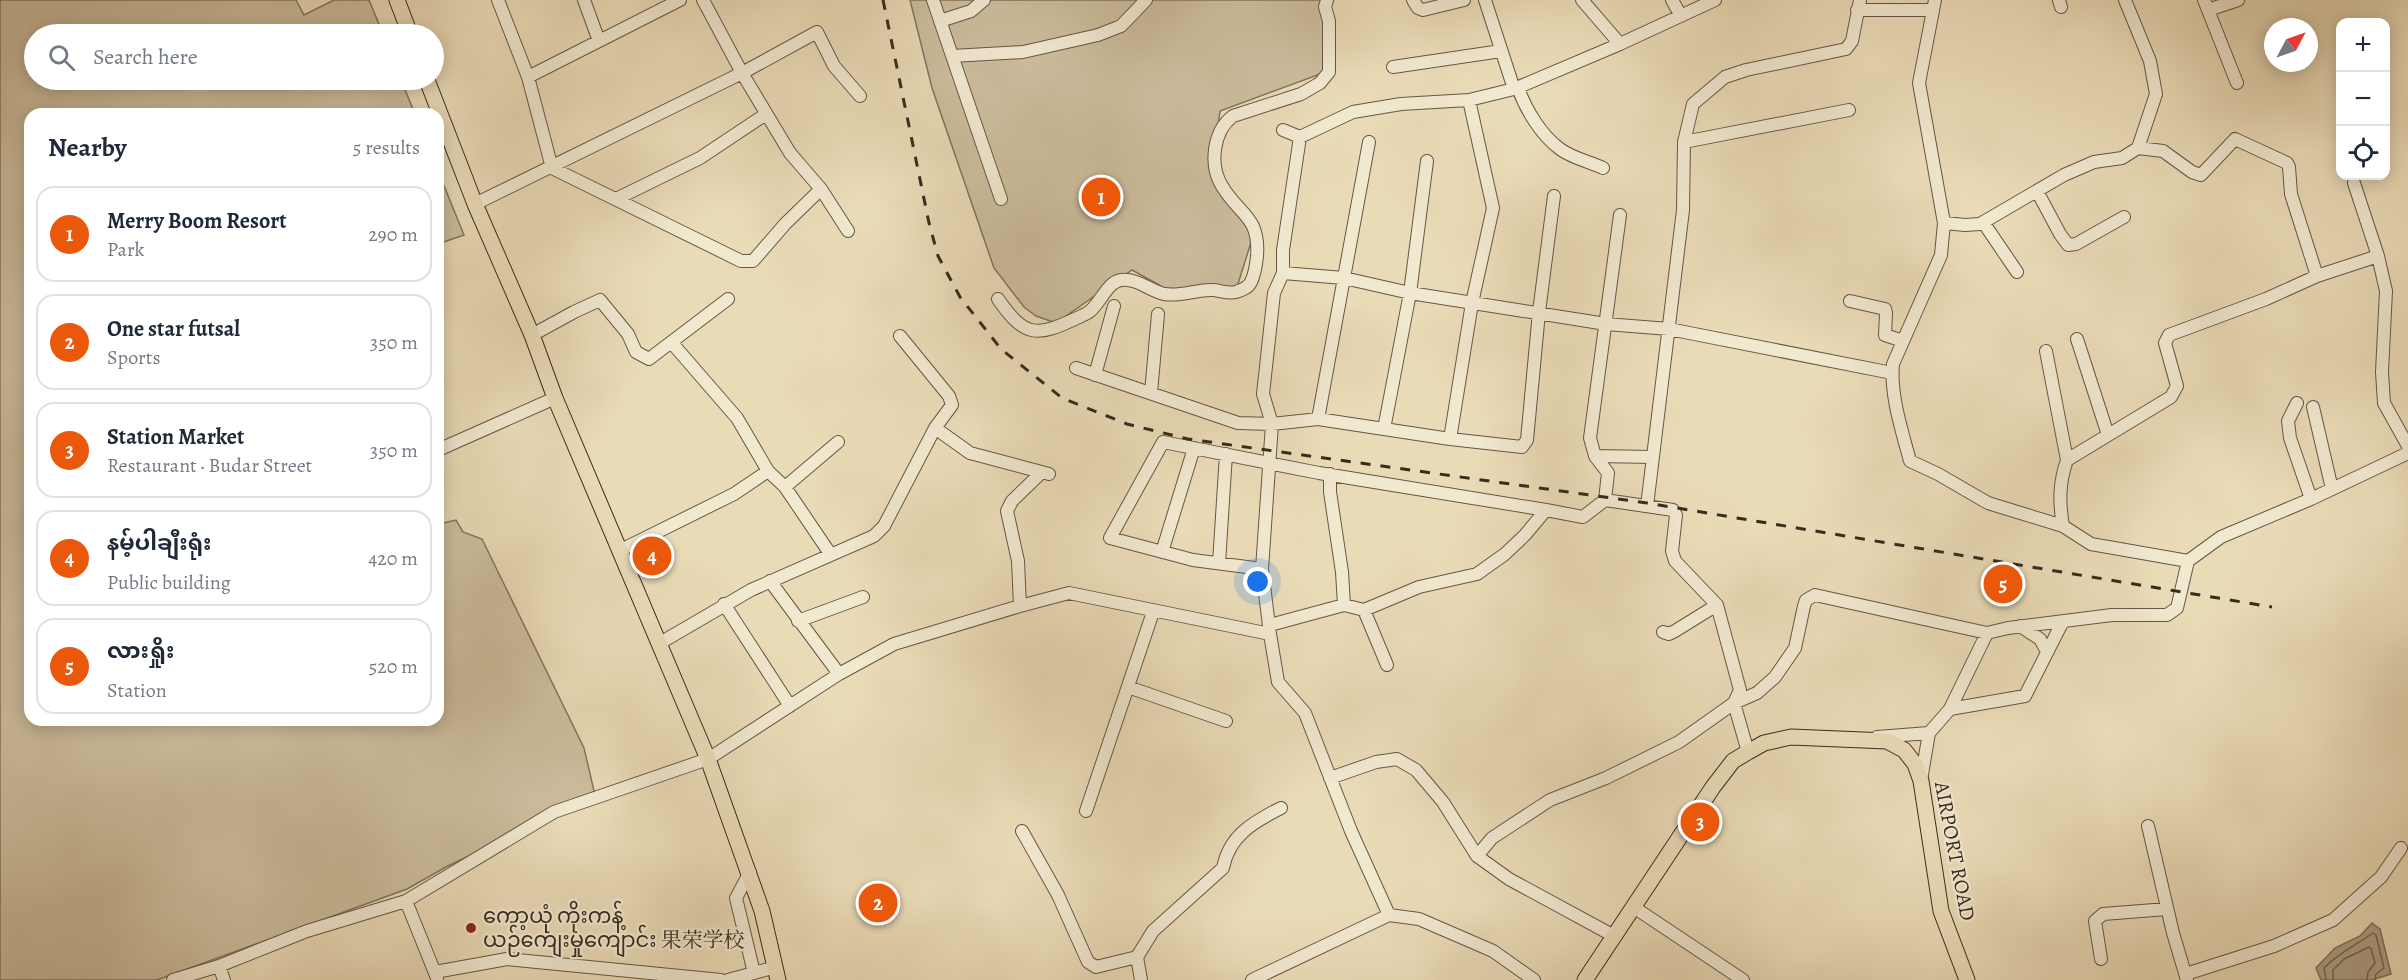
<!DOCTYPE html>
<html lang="en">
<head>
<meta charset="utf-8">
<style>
  body { margin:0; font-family:Alegreya,"Noto Serif SC","Noto Sans Myanmar",serif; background:#f6f6f7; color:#1f2937 }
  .controls { position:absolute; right:18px; top:18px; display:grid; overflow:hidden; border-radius:12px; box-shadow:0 3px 15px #0003 }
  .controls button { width:54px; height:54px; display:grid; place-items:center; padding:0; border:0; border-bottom:2px solid #e0e1e3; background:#fff; color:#1f2937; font:30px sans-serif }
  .compass { position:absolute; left:2264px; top:18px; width:54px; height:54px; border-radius:50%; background:#fff; box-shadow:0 3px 15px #0003; rotate:49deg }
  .you { position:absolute; left:1258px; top:582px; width:21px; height:21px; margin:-15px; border:4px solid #fff; border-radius:50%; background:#1a73e8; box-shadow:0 0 0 9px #1a73e833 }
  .badge { display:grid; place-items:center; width:39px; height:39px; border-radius:50%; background:#ea580c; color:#fff; font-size:20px; font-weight:700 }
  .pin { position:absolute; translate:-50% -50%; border:3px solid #fff; box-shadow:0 2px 6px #0006 }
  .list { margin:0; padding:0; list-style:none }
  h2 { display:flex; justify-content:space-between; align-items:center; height:78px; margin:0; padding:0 24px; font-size:26px }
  h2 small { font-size:20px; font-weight:400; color:#747a83 }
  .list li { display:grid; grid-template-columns:39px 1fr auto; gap:18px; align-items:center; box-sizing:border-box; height:96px; margin:0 12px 12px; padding:0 12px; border:2px solid #e0e1e3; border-radius:18px }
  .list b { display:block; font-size:22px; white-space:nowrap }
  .list p { margin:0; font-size:20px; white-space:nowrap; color:#747a83 }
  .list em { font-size:20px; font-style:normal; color:#747a83 }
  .icon { flex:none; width:33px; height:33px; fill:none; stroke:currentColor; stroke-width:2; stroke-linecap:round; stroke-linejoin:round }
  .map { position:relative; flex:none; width:2408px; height:980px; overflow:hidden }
  .search { position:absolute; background:#fff; box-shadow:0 3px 15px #0003; left:24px; top:24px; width:420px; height:66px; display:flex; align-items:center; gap:15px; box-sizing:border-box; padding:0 21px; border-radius:33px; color:#747a83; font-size:22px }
  .panel { position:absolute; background:#fff; box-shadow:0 3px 15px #0003; left:24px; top:108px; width:420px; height:618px; border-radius:18px }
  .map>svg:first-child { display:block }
  .green { fill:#ccbd9d; stroke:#82745e; stroke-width:1.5 }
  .water { fill:#ad9f83; stroke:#7e715b; stroke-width:1.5 }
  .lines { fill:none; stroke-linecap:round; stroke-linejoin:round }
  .shore { stroke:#726550; stroke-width:1.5 }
  .minor-casing { stroke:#645744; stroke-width:14 }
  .major-casing { stroke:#372b1e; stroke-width:17 }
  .minor { stroke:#f1e8d0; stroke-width:12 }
  .major { stroke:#eadbb7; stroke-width:15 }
  .rail { stroke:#372b1e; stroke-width:3; stroke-dasharray:10 10; stroke-linecap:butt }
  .poi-dot { fill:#8f2418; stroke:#f1e8d0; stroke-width:2 }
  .labels { text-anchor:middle; stroke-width:4.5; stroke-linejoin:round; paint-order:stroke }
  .street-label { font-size:21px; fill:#372b1e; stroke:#f1e8d0 }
  .poi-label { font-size:21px; fill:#372b1e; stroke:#f1e8d0; text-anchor:start }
</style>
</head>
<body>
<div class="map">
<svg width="2408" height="980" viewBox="0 0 2408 980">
  <rect width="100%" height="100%" fill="#eadbb7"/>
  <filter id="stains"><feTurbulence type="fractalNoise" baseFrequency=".00333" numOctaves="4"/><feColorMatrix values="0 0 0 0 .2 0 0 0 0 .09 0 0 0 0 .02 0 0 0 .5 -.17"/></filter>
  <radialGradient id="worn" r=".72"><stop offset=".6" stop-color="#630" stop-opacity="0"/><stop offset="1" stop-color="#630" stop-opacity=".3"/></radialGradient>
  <path class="green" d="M0,0H296L304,15L334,0H369L383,34H34V80H401L415,114H30V720H438V524L456,520L463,532L482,539L584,748L595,795L446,867L407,889L157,980H0Z
    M910,0H1323V73L1220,111L1214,158L1253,236L1237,287L1170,291L1132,270L1056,323L1036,316L1024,307L994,268L932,88Z
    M438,171L464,235L438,244Z"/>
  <path class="water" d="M2372,923L2380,929L2391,974L2372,980H2321L2316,968L2335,948L2360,936Z"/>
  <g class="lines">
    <path class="shore" d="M2326,980L2324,968C2340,952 2356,945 2373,933L2376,935L2384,968L2376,974L2375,980
      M2333,980V970L2344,959L2369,947L2371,949L2375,963L2368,972L2367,980"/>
    <defs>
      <path id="minor" d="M498,0L528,77L552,168L741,261H753L785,224L821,189
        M584,0L599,41
        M703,0L742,73L790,153L821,189L848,231
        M933,0L1001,199
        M1413,0L1418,8L1423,10L1464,0
        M1485,0L1514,89L1620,44L1715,0
        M1582,0L1620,44
        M1672,0L1681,16
        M1935,0L1919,83L1944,223L1941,255L1893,364C1890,395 1902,431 1910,461L1938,474L1988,503L2063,526L2091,544L2188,561
        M2059,0L2061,7
        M2125,0L2150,61L2156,94L2138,148
        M2204,0L2237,83
        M1857,10H1932
        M2208,10L2238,0
        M940,21L971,11L984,0
        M952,56L1023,52L1098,35L1121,26L1146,0
        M1393,67L1501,51
        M528,77L680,0
        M1518,88C1526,110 1541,135 1560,149C1572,158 1590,162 1603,168
        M1283,130L1300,137L1353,112L1401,104L1469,100L1514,89
        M1684,142L1849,110
        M2354,183L2378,256L2386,291L2382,372L2384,403L2408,446
        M2037,191L2060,234L2068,245L2076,244L2124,217
        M616,199L700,158L766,114
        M475,204L742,73L817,32L834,66L860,96
        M1983,222L2017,272
        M1944,223L1965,225L1980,224L2064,175L2094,162L2122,158L2138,148L2163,151L2192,172L2201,175L2235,139L2287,163L2289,167L2291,194L2317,276
        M1283,273V250L1300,137
        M998,299C1025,338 1037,337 1077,318C1081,316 1086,314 1089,312C1100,304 1107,282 1121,280C1137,278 1150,291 1164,294C1181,297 1197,289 1214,290C1222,291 1228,294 1236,292C1242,290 1248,288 1251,282C1255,274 1256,266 1257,256C1260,216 1239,215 1222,186C1209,165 1213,131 1233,116L1301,94L1320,83L1329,72V21L1325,7L1327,0
        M1850,301L1885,309L1886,313L1885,335L1903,341
        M532,335L574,312L600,300L628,334L636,352L649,359L728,299
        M2077,339L2108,435
        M672,343L737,418L768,471L785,487L831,555
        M2046,351L2067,460
        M1076,368L1238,423L1272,424L1318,419L1450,439L1522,447L1527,440L1539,312L1554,196
        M1095,375L1114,306
        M1151,393L1158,314
        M2297,403L2288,421L2290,438L2311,499
        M2313,407L2332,489
        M1318,419L1369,142
        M935,428L970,453L1049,474
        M1384,429L1410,293L1427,161
        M1450,439L1472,303L1493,208L1469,100
        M438,450L555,398
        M1595,456L1653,457
        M1330,474V492L1342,572L1344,605
        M785,487L838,442
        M1605,500L1608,473L1595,456L1590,438L1620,215
        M1647,506L1683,210L1684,142L1693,104L1725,77L1746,70L1846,49L1852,41L1860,0
        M2063,526C2059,502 2059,483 2067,460L2171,397L2177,386L2165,343L2169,335L2266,299L2317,276L2378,256
        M621,550L734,494L768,471
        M1162,552L1194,448
        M1219,563L1226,454
        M1262,569L1193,560L1110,538L1163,442L1319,473L1546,510
        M770,581L839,674
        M724,604L790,706
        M1020,606L1018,561L1007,511L1012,501L1042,472
        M1364,610L1387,665
        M798,621L863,597
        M1270,625L1344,605L1364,610L1419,587L1477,574L1505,554L1525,535L1546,510L1583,517L1605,500L1673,510L1676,515L1672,551L1675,561L1717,605L1740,690L1734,703L1748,752
        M2020,626L2040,639L2047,652
        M1663,632L1669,634L1675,631L1717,605
        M660,643L751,590L874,536L884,526L935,428L952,405L949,396L900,336
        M1128,687L1226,721
        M1950,709L2025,696L2063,621
        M1877,737L1929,733L1950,709L1987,633L2008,628L2112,615H2167L2177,608L2188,561L2221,537L2311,499L2408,453
        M1330,778L1376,762L1397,759L1416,770L1443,802L1477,856L1509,879L1614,936
        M1921,780L1929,733
        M1086,811L1153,612
        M2148,826L2173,933L2187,980
        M1022,831L1058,895L1088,962L1096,967L1137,957
        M1477,856L1492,838L1550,800L1606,778L1679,742L1734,703L1757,693L1775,677L1795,648L1804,606L1806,600L1815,595L1987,633
        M750,872L736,898L754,973
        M406,901L437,978
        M1635,908L1743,980
        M1389,915L1351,831L1305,713L1278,682L1270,634L1262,569L1272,424L1263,394L1274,293L1283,273L1344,278L1410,293L1606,324L1669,329L1892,373
        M2101,959L2095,921L2103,914L2167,909
        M219,966L224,980
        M435,972L507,959L721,980
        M2186,974L2274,946L2333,920L2381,877L2401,848
        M173,980L219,966L307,931L406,901L554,812L708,759L839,674L894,644L1020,606L1069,593L1270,634
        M728,980L776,967
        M1141,980L1137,957L1153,931L1223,868C1229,836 1253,822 1281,808
        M1252,980L1389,915L1419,919L1493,951L1534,980"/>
      <path id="major" d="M397,0L410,34
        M427,80L475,204L532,335L555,398L708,759L762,911L778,980
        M1585,980L1713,787L1733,761L1748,752L1764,743L1791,737L1887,741L1904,750L1915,764L1921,781L1941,911L1967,980"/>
    </defs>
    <use href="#minor" class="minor-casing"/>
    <use href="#major" class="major-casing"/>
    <use href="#minor" class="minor"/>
    <use href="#major" class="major"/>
    <path class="rail" d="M883,0L929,223L938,256L960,297L1001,349L1062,398L1127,424L1188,439L1647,503L2272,607"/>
  </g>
  <circle class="poi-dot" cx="471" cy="928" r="6"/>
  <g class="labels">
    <g class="street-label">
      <text transform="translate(1955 851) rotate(79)" y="7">AIRPORT ROAD</text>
    </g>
    <g class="poi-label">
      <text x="483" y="923">ကော့ယုံ ကိုးကန့်<tspan x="483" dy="24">ယဉ်ကျေးမှုကျောင်း 果荣学校</tspan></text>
    </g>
  </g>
  <rect width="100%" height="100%" filter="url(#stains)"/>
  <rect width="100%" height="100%" fill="url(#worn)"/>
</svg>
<div class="controls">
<button>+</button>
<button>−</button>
<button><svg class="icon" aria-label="locate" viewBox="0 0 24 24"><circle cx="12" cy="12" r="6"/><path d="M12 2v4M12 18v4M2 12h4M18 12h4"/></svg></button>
</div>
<svg class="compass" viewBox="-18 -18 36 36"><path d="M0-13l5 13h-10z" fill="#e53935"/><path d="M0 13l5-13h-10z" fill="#747a83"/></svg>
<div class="you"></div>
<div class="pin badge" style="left:1101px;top:197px">1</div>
<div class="pin badge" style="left:878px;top:903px">2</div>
<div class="pin badge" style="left:1700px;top:822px">3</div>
<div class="pin badge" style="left:652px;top:556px">4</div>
<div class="pin badge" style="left:2003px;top:584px">5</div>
<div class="search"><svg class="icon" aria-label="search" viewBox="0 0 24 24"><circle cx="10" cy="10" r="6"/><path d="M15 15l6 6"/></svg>Search here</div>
<section class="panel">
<h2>Nearby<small>5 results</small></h2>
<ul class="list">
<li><span class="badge">1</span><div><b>Merry Boom Resort</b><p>Park</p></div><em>290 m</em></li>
<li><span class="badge">2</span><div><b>One star futsal</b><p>Sports</p></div><em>350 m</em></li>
<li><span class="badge">3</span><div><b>Station Market</b><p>Restaurant · Budar Street</p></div><em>350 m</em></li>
<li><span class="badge">4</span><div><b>နမ့်ပါချီးရုံး</b><p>Public building</p></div><em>420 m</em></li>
<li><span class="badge">5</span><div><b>လားရှိုး</b><p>Station</p></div><em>520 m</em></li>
</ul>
</section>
</div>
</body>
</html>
